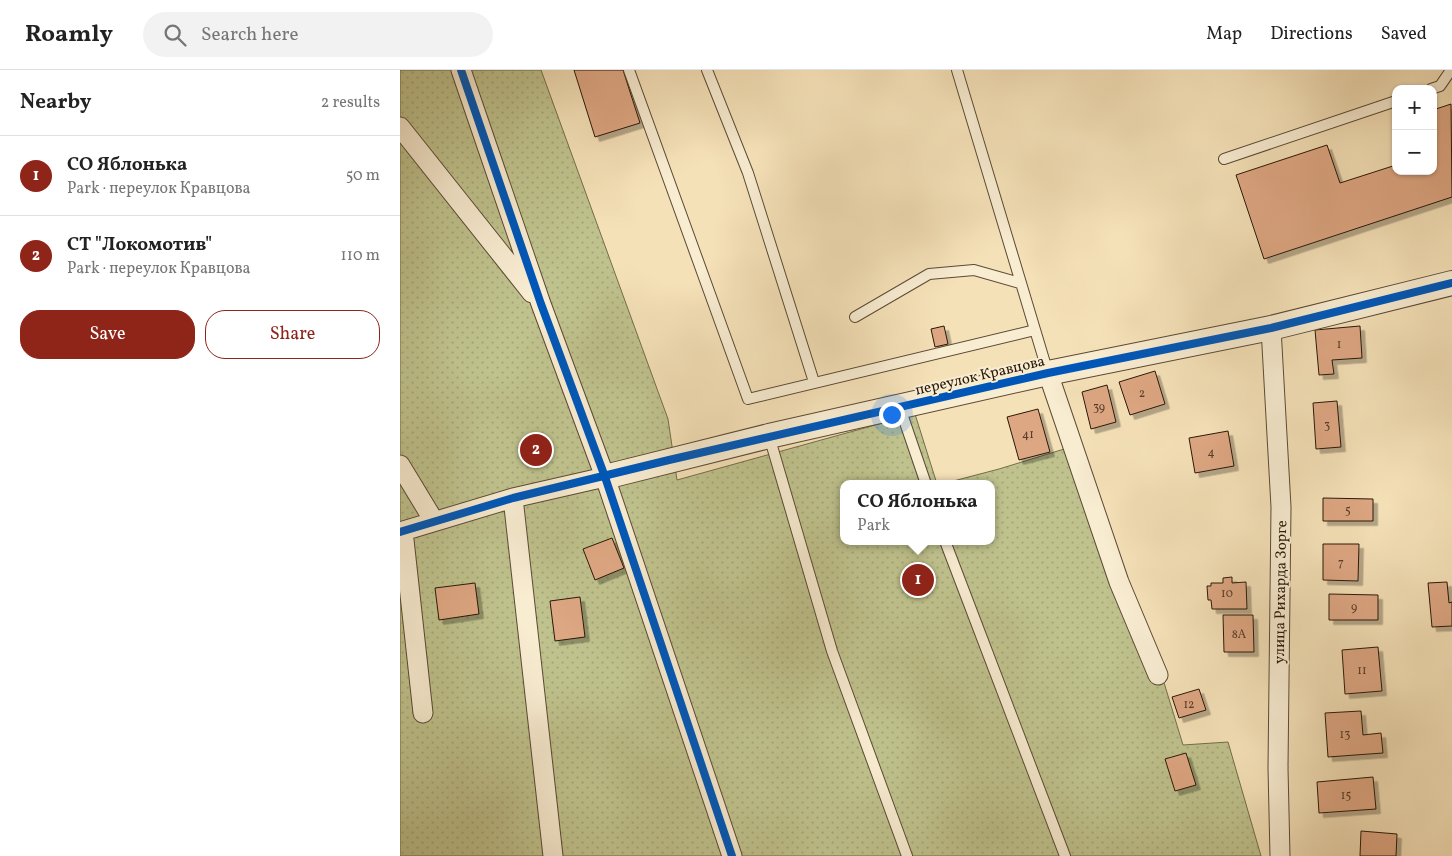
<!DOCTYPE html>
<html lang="en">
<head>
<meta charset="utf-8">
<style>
  body { margin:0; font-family:Vollkorn,serif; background:#f2f2f2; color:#222 }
  .controls { position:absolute; right:15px; top:15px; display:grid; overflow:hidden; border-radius:10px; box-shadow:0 1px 4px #0004 }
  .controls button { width:45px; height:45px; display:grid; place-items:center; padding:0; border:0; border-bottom:1px solid #e0e0e0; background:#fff; color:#222; font:25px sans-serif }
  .you { position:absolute; left:491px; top:344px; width:18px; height:18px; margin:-12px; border:4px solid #fff; border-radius:50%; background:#1a73e8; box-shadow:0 0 0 8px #1a73e833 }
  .badge { display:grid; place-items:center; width:32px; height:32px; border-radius:50%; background:#8f2418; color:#fff; font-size:16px; font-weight:700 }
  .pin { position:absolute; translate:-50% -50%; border:2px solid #fff; box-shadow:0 1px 5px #0006 }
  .popup { position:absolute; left:440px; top:410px; width:155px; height:65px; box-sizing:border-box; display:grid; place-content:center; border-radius:10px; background:#fff; filter:drop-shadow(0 1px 4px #0005); font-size:16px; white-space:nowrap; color:#767676 }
  .popup b { font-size:19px; color:#222 }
  .popup::after { content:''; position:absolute; left:50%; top:100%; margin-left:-10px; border:10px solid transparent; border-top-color:#fff }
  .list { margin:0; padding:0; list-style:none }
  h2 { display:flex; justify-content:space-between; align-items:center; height:65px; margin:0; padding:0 20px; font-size:21px }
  h2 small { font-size:16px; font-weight:400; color:#767676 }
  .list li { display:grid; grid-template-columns:32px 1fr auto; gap:15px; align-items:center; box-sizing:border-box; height:80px; padding:0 20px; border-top:1px solid #e0e0e0 }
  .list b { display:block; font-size:19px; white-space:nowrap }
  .list p { margin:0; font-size:16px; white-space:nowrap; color:#767676 }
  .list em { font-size:16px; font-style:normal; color:#767676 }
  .actions { display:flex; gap:10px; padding:15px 20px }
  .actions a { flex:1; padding:11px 0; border:1px solid #8f2418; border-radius:20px; text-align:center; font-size:18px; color:#8f2418 }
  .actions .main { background:#8f2418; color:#fff }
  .icon { flex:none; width:28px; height:28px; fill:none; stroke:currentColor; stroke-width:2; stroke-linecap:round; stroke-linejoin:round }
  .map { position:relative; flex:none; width:1052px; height:786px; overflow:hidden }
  header { display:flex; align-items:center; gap:30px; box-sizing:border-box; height:70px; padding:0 25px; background:#fff; border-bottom:1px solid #e0e0e0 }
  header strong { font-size:24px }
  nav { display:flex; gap:28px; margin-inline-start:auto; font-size:18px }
  .search { width:350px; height:45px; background:#f2f2f2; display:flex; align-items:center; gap:12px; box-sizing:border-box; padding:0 18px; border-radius:28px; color:#767676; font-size:19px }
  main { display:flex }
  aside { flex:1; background:#fff }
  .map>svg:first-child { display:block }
  .park { fill:url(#park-dots); stroke:#746d4b }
  .building { fill:#dea783; stroke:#281809; filter:url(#shadow) }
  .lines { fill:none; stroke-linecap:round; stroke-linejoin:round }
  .service-casing { stroke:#5b4a35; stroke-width:12 }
  .minor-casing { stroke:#5b4a35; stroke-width:21 }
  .tertiary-casing { stroke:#5b4a35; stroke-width:26 }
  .service { stroke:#f8ecd1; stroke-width:10 }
  .minor { stroke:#f8ecd1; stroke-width:19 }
  .tertiary { stroke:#f8ecd1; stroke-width:24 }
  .cycleway-casing { stroke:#f8ecd1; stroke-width:11 }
  .cycleway { stroke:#0057b8; stroke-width:8 }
  .labels { text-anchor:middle; stroke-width:4; stroke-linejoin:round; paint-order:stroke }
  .number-label { font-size:12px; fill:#563c28 }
  .street-label { font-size:15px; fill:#281809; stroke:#f8ecd1 }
</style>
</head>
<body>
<header>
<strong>Roamly</strong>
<div class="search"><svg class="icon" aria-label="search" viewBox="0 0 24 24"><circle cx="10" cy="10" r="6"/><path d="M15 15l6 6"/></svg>Search here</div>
<nav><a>Map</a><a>Directions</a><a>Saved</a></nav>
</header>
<main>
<aside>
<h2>Nearby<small>2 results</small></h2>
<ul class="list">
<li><span class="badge">1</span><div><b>СО Яблонька</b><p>Park · переулок Кравцова</p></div><em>50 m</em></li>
<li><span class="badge">2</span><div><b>СТ &quot;Локомотив&quot;</b><p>Park · переулок Кравцова</p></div><em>110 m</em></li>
</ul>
<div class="actions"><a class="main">Save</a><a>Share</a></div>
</aside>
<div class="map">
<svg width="1052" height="786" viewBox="0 0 1052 786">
  <defs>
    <pattern id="park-dots" width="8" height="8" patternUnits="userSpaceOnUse" patternTransform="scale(1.25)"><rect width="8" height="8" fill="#bfc28d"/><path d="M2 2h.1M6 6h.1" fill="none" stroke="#a4a678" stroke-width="1.8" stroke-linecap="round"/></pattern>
    <filter id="shadow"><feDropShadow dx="4.5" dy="4.5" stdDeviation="0" flood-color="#0004"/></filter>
  </defs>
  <rect width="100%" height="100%" fill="#f5e1b8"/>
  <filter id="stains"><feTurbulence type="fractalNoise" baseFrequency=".004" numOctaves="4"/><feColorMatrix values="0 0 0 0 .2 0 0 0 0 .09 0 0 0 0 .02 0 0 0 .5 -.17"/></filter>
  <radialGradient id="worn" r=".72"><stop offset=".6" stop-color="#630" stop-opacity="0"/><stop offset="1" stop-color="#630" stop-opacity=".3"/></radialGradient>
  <path class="park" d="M0,0H141L268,349L277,410L515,344L537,414H444V471H592V414H542L599,399L674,376L762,606L783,675L828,672L861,786H0Z"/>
  <path class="building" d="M174,0H223L240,53L195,67Z
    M1051,34L1052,127L864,189L836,105L927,75L940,113L996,95V101H1033V40Z
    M544,256L548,274L535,277L531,259Z
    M960,256L962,288L932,290L934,304L919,305L915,260Z
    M755,301L765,334L730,345L719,312Z
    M707,315L716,352L691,359L682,322Z
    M937,331L941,377L916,379L913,333Z
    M638,339L650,382L619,390L607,347Z
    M828,361L834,396L795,403L789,368Z
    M923,428L973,429V451H923Z
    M212,468L224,498L195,510L183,479Z
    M923,474H959L958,511L923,510Z
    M832,507V513L846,512L847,539H812L811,530H808L807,516H811V513H823V508Z
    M1047,512L1049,533L1052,532V556L1032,557L1028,513Z
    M75,513L79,544L39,550L35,518Z
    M929,524L978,525V550H929Z
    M180,527L185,567L155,571L150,531Z
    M823,545H853L854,582H824Z
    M978,577L982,621L945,624L942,580Z
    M799,619L806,640L779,648L772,627Z
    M961,641L963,665L981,663L983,683L928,687L925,643Z
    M786,683L796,715L775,721L765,689Z
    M973,707L976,739L919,743L917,712Z
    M961,761L997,764L996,786H960Z"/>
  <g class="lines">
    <defs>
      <path id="service" d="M229,0L348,329L635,260
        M307,0L348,103L414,312
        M557,0L648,303
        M1031,19L1040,16L1051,0
        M824,89L996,31
        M455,247L529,204L574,200L620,213
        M500,338L526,414
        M369,366L432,581L507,786
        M545,471L665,786"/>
      <path id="minor" d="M61,0L141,234L205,407L332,786
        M0,57L132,223
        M871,258L881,437L878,698L880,786
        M648,303L719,512L758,605
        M0,395L34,451
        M113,428L153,786
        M3,461L23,643
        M0,462L113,428L205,407"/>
      <path id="tertiary" d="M205,407L369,366L648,303L871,258L1052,213"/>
    </defs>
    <use href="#service" class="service-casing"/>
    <use href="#minor" class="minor-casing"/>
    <use href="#tertiary" class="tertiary-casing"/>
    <use href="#service" class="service"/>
    <use href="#minor" class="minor"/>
    <use href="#tertiary" class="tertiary"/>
    <defs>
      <path id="cycleway" d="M61,0L141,234L205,407L332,786
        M0,462L113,428L269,390L648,303L871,258L1052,213"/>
    </defs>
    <use href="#cycleway" class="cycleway-casing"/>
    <use href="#cycleway" class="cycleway"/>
  </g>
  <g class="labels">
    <g class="number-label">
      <text x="939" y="278">1</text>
      <text x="742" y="327">2</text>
      <text x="699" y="341">39</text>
      <text x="927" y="359">3</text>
      <text x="628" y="368">41</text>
      <text x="811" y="386">4</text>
      <text x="948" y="444">5</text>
      <text x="941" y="496">7</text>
      <text x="827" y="527">10</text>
      <text x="954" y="541">9</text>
      <text x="839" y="568">8А</text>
      <text x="962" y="604">11</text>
      <text x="789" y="638">12</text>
      <text x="945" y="668">13</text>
      <text x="946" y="729">15</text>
    </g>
    <g class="street-label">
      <text transform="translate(580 305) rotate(-13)" y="5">переулок Кравцова</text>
      <text transform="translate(880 522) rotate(-89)" y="5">улица Рихарда Зорге</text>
    </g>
  </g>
  <rect width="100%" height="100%" filter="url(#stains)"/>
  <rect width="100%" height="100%" fill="url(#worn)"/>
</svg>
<div class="controls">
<button>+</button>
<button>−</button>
</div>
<div class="you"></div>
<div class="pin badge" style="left:518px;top:510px">1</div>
<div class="popup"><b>СО Яблонька</b>Park</div>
<div class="pin badge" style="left:136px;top:380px">2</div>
</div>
</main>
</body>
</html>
